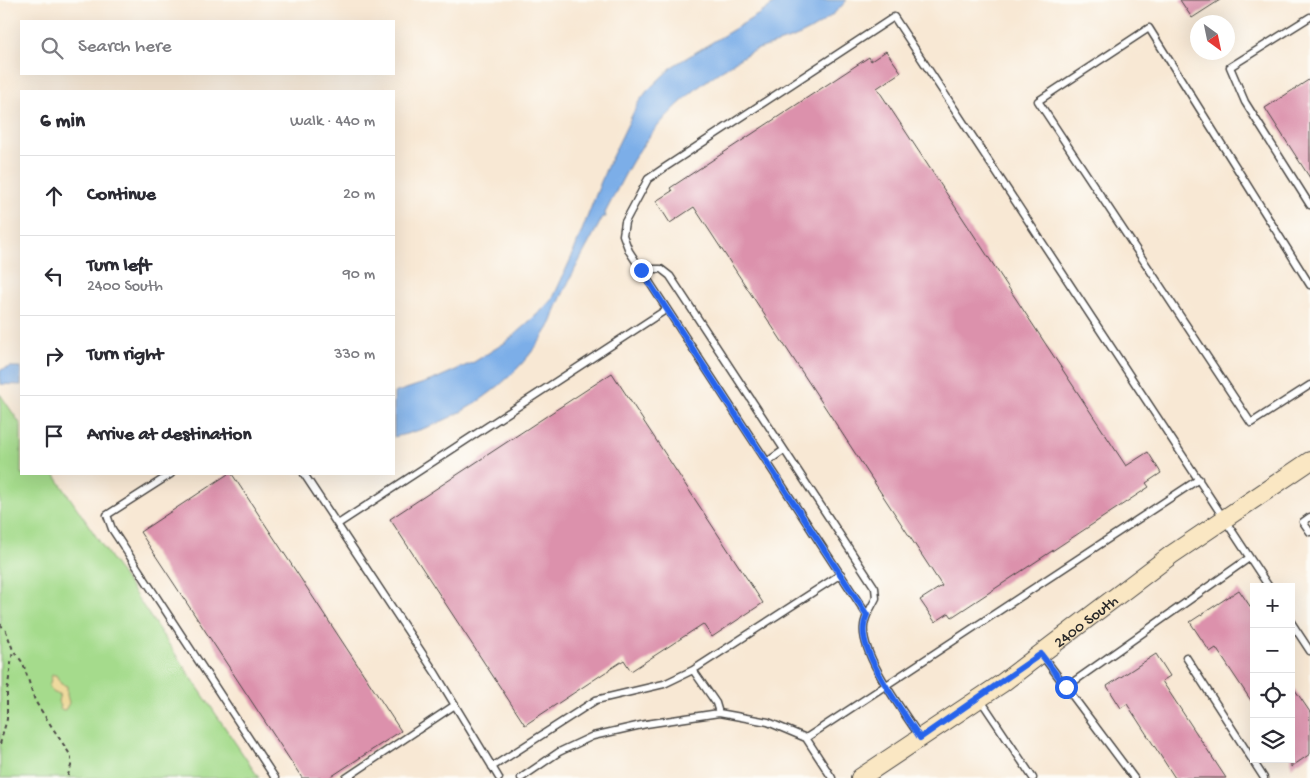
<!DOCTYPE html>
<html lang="en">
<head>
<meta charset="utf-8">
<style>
  body { margin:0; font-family:"Gochi Hand",sans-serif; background:#f2f2f3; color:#2b2b33 }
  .controls { position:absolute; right:15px; bottom:15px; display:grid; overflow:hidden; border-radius:0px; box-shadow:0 5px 20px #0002 }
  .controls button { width:45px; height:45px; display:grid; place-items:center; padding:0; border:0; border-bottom:1px solid #e1e1e2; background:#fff; color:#2b2b33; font:25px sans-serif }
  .compass { position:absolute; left:1190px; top:15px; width:45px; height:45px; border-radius:50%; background:#fff; box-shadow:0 5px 20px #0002; rotate:147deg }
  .stop { position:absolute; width:15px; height:15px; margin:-11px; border:4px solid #2563eb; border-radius:50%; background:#fff }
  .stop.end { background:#2563eb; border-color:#fff; box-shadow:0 1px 5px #0008 }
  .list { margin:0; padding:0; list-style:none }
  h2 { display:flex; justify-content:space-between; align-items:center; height:65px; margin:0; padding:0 20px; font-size:21px }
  h2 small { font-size:16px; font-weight:400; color:#7c7c81 }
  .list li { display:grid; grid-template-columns:32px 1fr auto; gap:15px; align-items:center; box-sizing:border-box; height:80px; padding:0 20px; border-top:1px solid #e1e1e2 }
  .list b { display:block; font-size:19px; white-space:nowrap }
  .list p { margin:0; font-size:16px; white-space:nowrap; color:#7c7c81 }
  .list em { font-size:16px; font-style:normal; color:#7c7c81 }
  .icon { flex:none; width:28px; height:28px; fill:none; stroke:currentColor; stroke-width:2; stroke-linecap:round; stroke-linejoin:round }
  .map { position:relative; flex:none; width:1310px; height:778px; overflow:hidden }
  .search { position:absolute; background:#fff; box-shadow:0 5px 20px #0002; left:20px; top:20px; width:375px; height:55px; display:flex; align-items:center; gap:12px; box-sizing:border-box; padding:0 18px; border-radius:0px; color:#7c7c81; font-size:19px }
  .panel { position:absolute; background:#fff; box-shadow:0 5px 20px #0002; left:20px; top:90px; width:375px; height:385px; border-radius:0px }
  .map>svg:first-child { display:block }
  .green { fill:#a5db8c; stroke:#68835c }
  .sand { fill:#eeda9e; stroke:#8c8264 }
  .water { fill:#7caee8; stroke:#546c8a }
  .building { fill:#dc91ac }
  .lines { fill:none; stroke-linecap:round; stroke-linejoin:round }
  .lane-casing { stroke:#4a4744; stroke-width:9 }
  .secondary-casing { stroke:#4a4744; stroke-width:20 }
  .path { stroke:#4a4744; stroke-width:2; stroke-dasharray:4 4; stroke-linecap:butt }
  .lane { stroke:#fff; stroke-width:6 }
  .secondary { stroke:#fae7c3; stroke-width:18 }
  .route { stroke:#2563eb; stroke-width:6 }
  .labels { text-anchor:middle; stroke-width:4; stroke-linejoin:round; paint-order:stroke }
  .street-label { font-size:16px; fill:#2b2b2b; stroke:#fdfcf7 }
</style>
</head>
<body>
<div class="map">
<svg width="1310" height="778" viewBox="0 0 1310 778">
  <rect width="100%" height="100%" fill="#fdfcf7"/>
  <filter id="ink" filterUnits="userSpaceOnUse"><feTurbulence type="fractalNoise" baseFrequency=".02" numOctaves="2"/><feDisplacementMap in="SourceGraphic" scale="10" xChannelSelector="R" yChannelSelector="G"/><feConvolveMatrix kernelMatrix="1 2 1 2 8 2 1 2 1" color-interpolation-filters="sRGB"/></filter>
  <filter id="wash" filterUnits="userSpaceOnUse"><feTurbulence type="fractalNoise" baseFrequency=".0096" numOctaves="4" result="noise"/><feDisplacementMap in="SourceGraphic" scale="20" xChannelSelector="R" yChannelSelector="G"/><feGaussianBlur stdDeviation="1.12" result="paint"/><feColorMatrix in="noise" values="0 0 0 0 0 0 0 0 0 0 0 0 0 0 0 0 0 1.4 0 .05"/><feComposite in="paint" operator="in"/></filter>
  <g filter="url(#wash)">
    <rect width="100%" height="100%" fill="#f8e8d4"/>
    <path class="green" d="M0,394L21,425V474H54L259,778H0Z"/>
    <path class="sand" d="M52,675H56L61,684L67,686V695L69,703L65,710L60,709L61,706L58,701L60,694L54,693L49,687Z"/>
    <path class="water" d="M778,0H847C831,19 808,34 784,41C773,45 762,47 751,52C741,57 732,64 722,70C686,94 654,125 632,162C622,179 614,196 605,213L606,217H603C588,245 572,273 559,302C555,310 554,319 549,327C515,384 458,423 394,437V393L433,380L474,362L506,342L542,310L553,298L572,256L606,169L638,103L647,91L673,66L764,11Z
      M10,367H21V385L0,384V370Z"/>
    <g id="blocks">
      <path class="building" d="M1180,0H1220L1192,18Z
        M886,51L901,72L877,88L1126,466L1148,452L1161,473L1146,483L1149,487L952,617L949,613L935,622L920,600L942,586L694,207L670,223L656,201L672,191L670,188L869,57L871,61Z
        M1310,79V178L1265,108Z
        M612,373L763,603L712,637L703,624L631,671L624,660L525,725L390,519Z
        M228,474H232L401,731L329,778H302L140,532Z
        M1239,590L1254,612V705L1216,648L1210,652L1190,622Z
        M1156,654L1170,676L1162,681L1226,778H1175L1127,704L1121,708L1107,686Z
        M1291,684L1310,712V754L1291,767Z"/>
    </g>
  </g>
  <g filter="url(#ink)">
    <use href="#blocks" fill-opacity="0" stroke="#4a4744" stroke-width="1"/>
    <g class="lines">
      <defs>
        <path id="lane" d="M1310,17L1230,67L1245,102L1310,205
          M641,269H661L670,276L875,588L876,598L867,615
          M1310,285L1149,28L1038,101L1251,423L1310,385
          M767,462L784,450
          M171,474L107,515L112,529L275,778
          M304,474L436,674L499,778
          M1310,517L1303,522L1310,532
          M338,524L667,309
          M1291,622L1310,651
          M1042,655L1134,778
          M1186,657L1264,778
          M1066,687L1249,558
          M980,699L1033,778
          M719,713L716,703L693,670L841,574
          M920,737C904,712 860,655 864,626C864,623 866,618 867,615L629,251L623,235L625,222L648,179L664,168L894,17L1269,587
          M806,738L1199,479
          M492,767L596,700L664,684L693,670
          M346,778L455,705
          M521,778L559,752L593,736L646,724L719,713L768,722L806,738L832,778"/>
        <g id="secondary">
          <path id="s1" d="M860,778L1001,684L1171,555L1310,461"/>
        </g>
      </defs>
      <use href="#lane" class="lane-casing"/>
      <use href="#secondary" class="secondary-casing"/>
      <path class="path" d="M0,624L6,631L13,650L23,663L35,701L71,756V766L67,778
        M0,744L7,719V692L13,650"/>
      <use href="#lane" class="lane"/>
      <use href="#secondary" class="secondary"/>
    </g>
  </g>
  <g class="lines" filter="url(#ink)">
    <path class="route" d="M641,270L867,615C866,618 864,622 864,626C859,654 905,714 920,738L1041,654L1066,687"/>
  </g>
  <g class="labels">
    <g class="street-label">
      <text dy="6" stroke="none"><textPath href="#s1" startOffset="275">2400 South</textPath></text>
    </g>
  </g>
</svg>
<div class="controls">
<button>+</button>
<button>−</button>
<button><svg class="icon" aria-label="locate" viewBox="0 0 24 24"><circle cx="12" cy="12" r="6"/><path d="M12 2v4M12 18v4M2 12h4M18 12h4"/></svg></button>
<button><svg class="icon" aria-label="layers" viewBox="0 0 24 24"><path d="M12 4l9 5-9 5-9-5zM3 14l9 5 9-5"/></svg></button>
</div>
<svg class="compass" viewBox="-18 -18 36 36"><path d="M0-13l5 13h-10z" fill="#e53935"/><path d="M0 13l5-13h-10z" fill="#7c7c81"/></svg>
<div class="stop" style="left:1066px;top:687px"></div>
<div class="stop end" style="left:641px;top:270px"></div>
<div class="search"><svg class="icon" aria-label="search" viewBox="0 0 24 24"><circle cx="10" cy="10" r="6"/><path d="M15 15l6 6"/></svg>Search here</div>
<section class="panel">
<h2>6 min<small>Walk · 440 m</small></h2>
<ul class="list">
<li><svg class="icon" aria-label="ahead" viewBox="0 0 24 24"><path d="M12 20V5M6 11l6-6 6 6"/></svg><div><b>Continue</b></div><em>20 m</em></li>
<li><svg class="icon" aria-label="left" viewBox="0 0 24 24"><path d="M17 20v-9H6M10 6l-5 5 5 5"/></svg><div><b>Turn left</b><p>2400 South</p></div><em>90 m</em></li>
<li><svg class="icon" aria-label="right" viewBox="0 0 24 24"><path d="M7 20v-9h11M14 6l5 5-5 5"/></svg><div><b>Turn right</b></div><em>330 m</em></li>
<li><svg class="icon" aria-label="arrive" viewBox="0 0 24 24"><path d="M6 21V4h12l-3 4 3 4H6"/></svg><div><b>Arrive at destination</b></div></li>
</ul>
</section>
</div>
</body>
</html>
